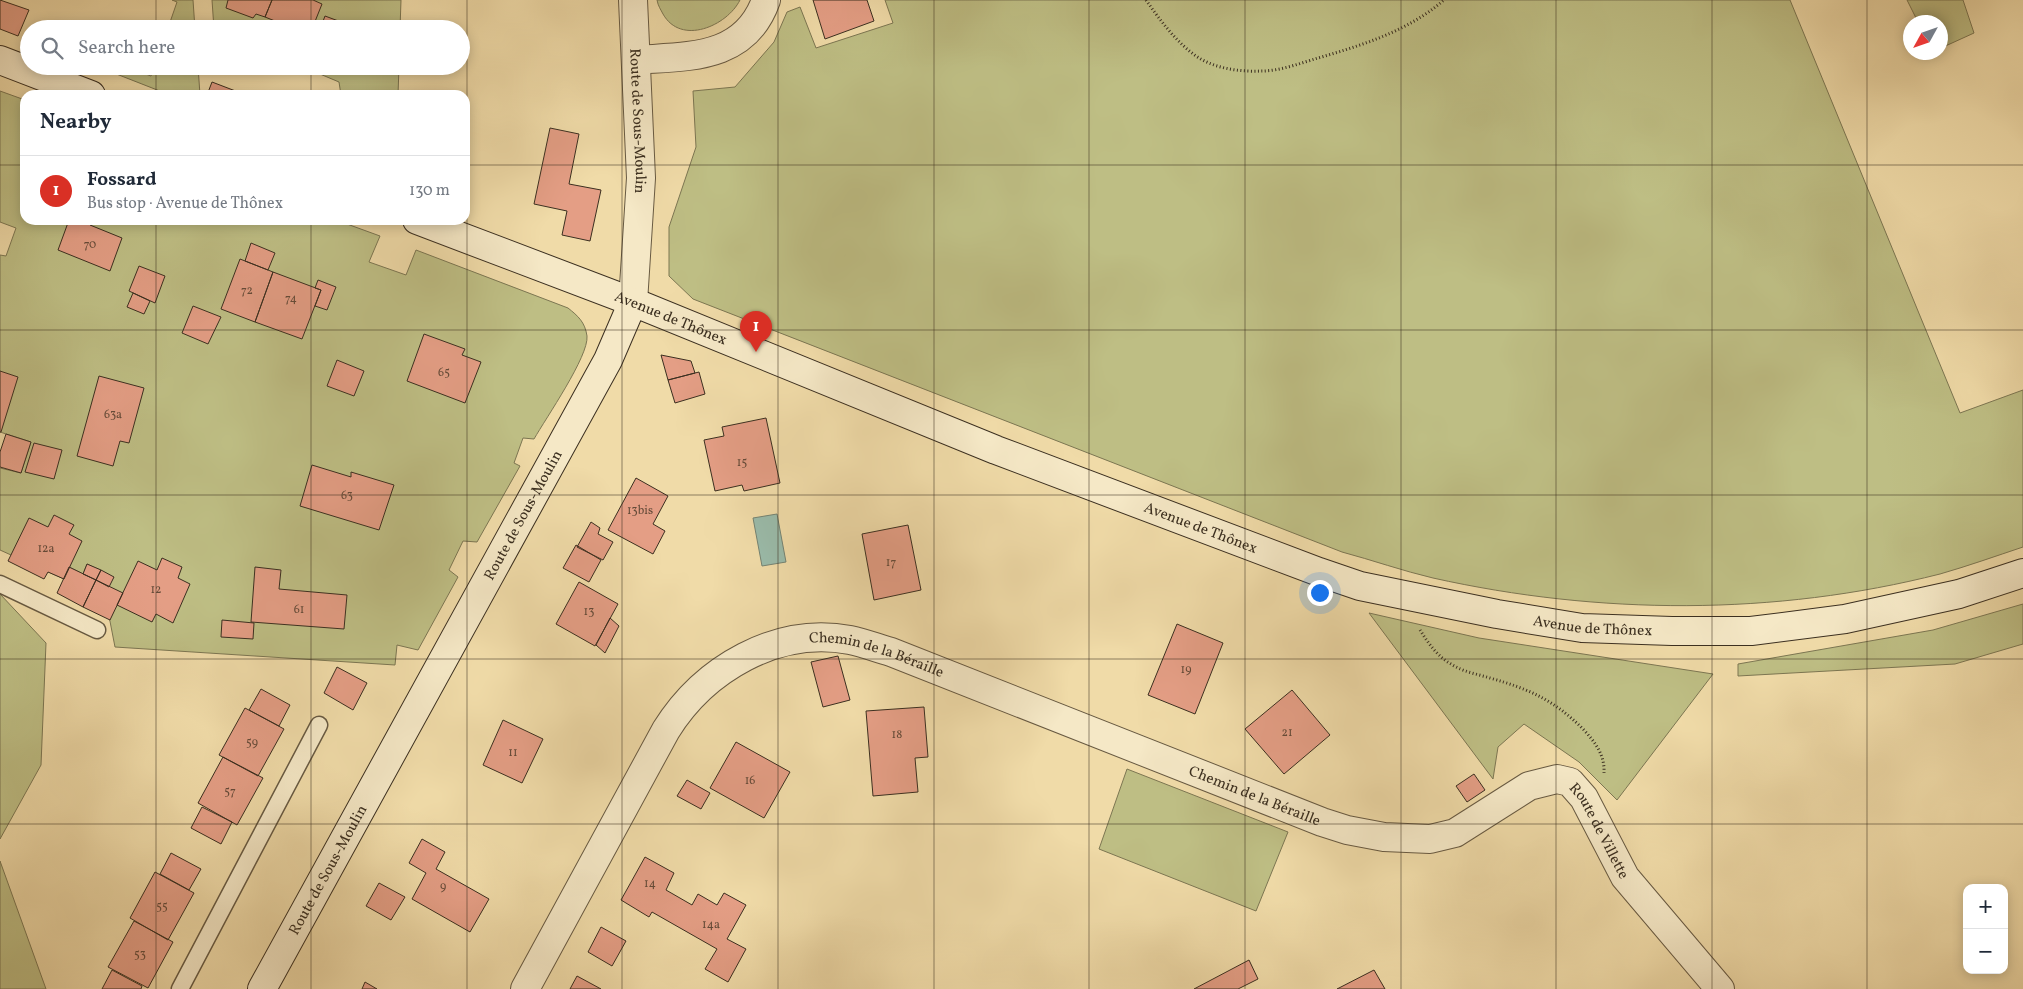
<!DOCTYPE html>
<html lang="en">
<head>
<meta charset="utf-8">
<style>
  body { margin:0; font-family:Vollkorn,serif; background:#f6f6f7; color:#1f2937 }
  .controls { position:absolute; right:15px; bottom:15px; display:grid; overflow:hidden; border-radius:10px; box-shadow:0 2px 12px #0003 }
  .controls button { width:45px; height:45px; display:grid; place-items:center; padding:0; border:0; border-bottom:1px solid #e0e1e3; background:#fff; color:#1f2937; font:25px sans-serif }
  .compass { position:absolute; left:1903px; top:15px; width:45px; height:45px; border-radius:50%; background:#fff; box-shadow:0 2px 12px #0003; rotate:230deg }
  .you { position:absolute; left:1319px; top:592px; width:18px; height:18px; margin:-12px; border:4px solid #fff; border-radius:50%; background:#1a73e8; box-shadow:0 0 0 8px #1a73e833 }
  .badge { display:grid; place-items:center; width:32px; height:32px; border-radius:50%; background:#d93025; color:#fff; font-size:16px; font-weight:700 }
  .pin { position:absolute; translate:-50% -41px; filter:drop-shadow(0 1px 2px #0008) }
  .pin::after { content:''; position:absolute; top:26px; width:18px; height:15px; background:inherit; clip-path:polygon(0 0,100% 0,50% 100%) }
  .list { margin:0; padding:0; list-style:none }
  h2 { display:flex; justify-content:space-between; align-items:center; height:65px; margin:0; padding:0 20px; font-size:21px }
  h2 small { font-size:16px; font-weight:400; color:#747a83 }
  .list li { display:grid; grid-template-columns:32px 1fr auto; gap:15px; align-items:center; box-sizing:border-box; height:70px; padding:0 20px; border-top:1px solid #e0e1e3 }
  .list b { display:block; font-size:19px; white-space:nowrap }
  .list p { margin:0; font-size:16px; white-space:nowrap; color:#747a83 }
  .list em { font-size:16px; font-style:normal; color:#747a83 }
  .icon { flex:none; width:28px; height:28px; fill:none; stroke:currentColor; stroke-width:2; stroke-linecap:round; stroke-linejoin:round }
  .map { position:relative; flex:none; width:2023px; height:989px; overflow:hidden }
  .search { position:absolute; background:#fff; box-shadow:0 2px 12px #0003; left:20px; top:20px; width:450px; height:55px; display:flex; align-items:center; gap:12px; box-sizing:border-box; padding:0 18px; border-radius:28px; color:#747a83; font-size:19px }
  .panel { position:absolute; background:#fff; box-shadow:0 2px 12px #0003; left:20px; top:90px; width:450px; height:135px; border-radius:15px }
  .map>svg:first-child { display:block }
  .green { fill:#bebe84; stroke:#7c7652 }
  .water { fill:#9abbaa; stroke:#748373 }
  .building { fill:#e49e85; stroke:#3b2f20 }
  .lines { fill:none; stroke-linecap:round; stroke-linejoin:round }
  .service-casing { stroke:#685a42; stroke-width:19 }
  .minor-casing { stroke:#685a42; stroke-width:30 }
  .tertiary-casing { stroke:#685a42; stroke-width:30 }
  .secondary-casing { stroke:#3b2f20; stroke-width:30 }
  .path { stroke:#3b2f20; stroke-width:3; stroke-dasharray:1 2.5; stroke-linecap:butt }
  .service { stroke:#f5e8c6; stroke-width:16 }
  .minor { stroke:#f5e8c6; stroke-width:28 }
  .tertiary { stroke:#f5e8c6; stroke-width:28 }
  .secondary { stroke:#f5e8c6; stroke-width:28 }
  .grid { fill:none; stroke:#3b2f20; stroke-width:1; stroke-opacity:0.55 }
  .labels { text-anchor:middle; stroke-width:5; stroke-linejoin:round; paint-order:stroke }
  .number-label { font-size:12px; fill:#654b39 }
  .street-label { font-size:15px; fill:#3b2f20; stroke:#f5e8c6 }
</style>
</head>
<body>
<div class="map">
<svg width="2023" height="989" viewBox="0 0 2023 989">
  <rect width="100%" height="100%" fill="#f0dba8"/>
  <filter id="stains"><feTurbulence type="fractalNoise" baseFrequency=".004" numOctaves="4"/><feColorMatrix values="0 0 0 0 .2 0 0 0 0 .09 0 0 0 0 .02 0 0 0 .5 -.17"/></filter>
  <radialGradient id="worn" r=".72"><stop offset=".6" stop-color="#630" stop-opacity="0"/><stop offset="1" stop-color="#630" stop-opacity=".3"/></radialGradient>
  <path class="green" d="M172,0H193L195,29L168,28L177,2Z
    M212,0H401L400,29H214Z
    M657,0H740C727,26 681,46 663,14C661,10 658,6 657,0Z
    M885,0H1790L1960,413L2023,390V547C1996,556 1968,566 1940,574C1775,616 1599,615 1433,578C1403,571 1372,560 1342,552L693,299L669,276V227L696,147L693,91L735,87L774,42L787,12L800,7L816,48L893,23Z
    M1907,0H1963L1974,33L1941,48L1940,22H1918Z
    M96,66H124L151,76L155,66H198L200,95H170Z
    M301,66H399L398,95H341L339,82Z
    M0,91L25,100V220H336L380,236L369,262L406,275L416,250L568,308C578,316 585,322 587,336C589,356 546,418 534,439L523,438L514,463L520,466L477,542L463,541L449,570L458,577L418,650L397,645L395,665L115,647L100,570L87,564L83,574L69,567L64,579L0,550V468L21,473L31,442L0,432V255L6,256L16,228L0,222Z
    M0,594L46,643L41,765L0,839Z
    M2023,604V644L1955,664L1738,676V664L1933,630Z
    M1369,613L1479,638L1713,674L1617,800L1579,762L1524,724L1498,747L1493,779Z
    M1127,769L1288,832L1256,911L1099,849Z
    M0,861L46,989H0Z"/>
  <path class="water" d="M777,514L786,562L762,566L753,518Z"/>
  <path class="building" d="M0,0L29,10L18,36L0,29Z
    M228,0H272L265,17L256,14L253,18L226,8Z
    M272,0H313L322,4L314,24L308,22L305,29H280L273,26L275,21L265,17Z
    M813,0H867L874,21L825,39Z
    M325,16L360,29H320Z
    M212,82L246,95H207Z
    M550,128L579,134L569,184L601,190L590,241L562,235L567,211L534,204Z
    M69,220H92L90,225L122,238L110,271L58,250Z
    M251,243L275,253L268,270L245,261Z
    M240,259L273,272L255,322L221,309Z
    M139,266L165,276L155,303L129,291Z
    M273,272L321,290L302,339L255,322Z
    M318,280L336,287L327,310L315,306L321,290L315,288Z
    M133,293L150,301L144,314L127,307Z
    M193,306L221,317L208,344L182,333Z
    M424,334L465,349L462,355L481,362L465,403L407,381Z
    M661,355L691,361L695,373L668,380Z
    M337,360L364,371L354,396L327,386Z
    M0,371L18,377L1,432H0Z
    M699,372L705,394L675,403L668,380Z
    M99,376L144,388L129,443L120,441L113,466L77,456Z
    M766,418L780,483L744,491L742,485L715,491L704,440L724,436L722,427Z
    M6,434L31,442L21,473L0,467V452Z
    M34,443L62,450L54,479L25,472Z
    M312,465L351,477V472L394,485L379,530L300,506Z
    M636,478L668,496L653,524L665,531L653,554L608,530Z
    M54,515L74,525L69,534L82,541L64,579L48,572L44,579L8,561L29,518L48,527Z
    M591,522L600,528L598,534L613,542L603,560L577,547Z
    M908,525L921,590L874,600L862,534Z
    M576,545L601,560L589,582L563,568Z
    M162,558L182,567L178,578L190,584L173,623L156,614L152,622L117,605L138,561L157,570Z
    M87,564L101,570L96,580L83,574Z
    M69,567L96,580L83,607L57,593Z
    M255,567L281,570L279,589L347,595L344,629L251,622Z
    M101,570L114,577L109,587L96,580Z
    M96,580L123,593L110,620L83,607Z
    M579,582L618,604L595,646L556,624Z
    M610,618L619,626L605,653L596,645Z
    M222,620L254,623L253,639L221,637Z
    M1177,624L1223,643L1195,714L1148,695Z
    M838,656L850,700L823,707L811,662Z
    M337,667L367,683L353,710L324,693Z
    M261,689L290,705L279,726L249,710Z
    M1292,690L1330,735L1284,774L1245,729Z
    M924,707L928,757L915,758L918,792L873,796L866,711Z
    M245,708L284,729L258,776L219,755Z
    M503,720L543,739L522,783L483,765Z
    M736,742L790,772L764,818L710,788Z
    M223,757L263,778L237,825L198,803Z
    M1474,774L1485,790L1467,802L1456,786Z
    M687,780L710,793L701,809L677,796Z
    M202,807L232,822L221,844L191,828Z
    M422,839L445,852L436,869L489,899L470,932L412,899L426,873L409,863Z
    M171,853L201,869L189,890L160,874Z
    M645,857L674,873L666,890L692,905L698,894L717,905L724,893L746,905L727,939L746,949L728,982L705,969L717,949L652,912L649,917L621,900Z
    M155,872L194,893L168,940L130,918Z
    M379,883L405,897L391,920L366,906Z
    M134,921L173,942L148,988L108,967Z
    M601,927L626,941L612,966L588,952Z
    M1249,960L1258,979L1238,989H1194Z
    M112,970L142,986L141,989H102Z
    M1374,970L1385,989H1337Z
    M577,976L601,989H570Z
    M365,982L377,989H362Z"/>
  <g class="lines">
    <defs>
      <path id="service" d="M0,584L97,630
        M180,989L319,725"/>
      <g id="minor">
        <path d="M636,60C688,56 745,60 766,0"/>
        <path id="s1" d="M525,989L666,730C704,669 777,626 850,640C864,643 877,648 891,652L1322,822L1347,830L1384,837L1430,839L1455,833L1529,786L1557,779L1570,782L1584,798L1625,877L1720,989"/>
      </g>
      <g id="tertiary">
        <path id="s2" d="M633,0L641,178L633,302"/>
      </g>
      <g id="secondary">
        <path d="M0,60L91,95"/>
        <path id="s3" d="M417,220L633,302L996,450L1319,572L1360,586L1497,614L1582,628L1672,631H1751L1845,619L1959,594L2023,573"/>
        <path id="s4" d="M262,989L608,360L633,302"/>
      </g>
    </defs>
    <use href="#service" class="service-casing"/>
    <use href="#minor" class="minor-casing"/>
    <use href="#tertiary" class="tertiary-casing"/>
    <use href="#secondary" class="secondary-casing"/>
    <path class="path" d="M1146,0C1160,20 1176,42 1196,56C1215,69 1241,72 1262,71C1280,71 1301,63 1318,58C1363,45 1408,31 1444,0
      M1420,630C1428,643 1438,657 1451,664C1463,672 1477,674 1490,678C1529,689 1554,700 1583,729C1595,742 1605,755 1604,773"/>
    <use href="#service" class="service"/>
    <use href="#minor" class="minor"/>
    <use href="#tertiary" class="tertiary"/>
    <use href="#secondary" class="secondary"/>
  </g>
  <path class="grid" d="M156,0V29M311,0V29M467,0V989M622,0V989M778,0V989M934,0V989M1089,0V989M1245,0V989M1401,0V989M1556,0V989M1712,0V989M1867,0V989M156,66V95M311,66V95M0,165H25M465,165H2023M156,220V989M311,220V989M0,330H2023M0,495H2023M0,659H2023M0,824H2023"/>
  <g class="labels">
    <g class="number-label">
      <text x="90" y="248">70</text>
      <text x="247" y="294">72</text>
      <text x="291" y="302">74</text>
      <text x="444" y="376">65</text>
      <text x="113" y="418">63a</text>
      <text x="742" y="466">15</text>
      <text x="347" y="499">63</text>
      <text x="640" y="514">13bis</text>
      <text x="46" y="552">12a</text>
      <text x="891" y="566">17</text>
      <text x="156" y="593">12</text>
      <text x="299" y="613">61</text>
      <text x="589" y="615">13</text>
      <text x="1186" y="673">19</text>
      <text x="1287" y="736">21</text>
      <text x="897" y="738">18</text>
      <text x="252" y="746">59</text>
      <text x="513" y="756">11</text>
      <text x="750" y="784">16</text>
      <text x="230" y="795">57</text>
      <text x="650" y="887">14</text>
      <text x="443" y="890">9</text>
      <text x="162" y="910">55</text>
      <text x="711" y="928">14a</text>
      <text x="140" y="958">53</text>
    </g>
    <g class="street-label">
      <text dy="5" stroke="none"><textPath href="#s2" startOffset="121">Route de Sous-Moulin</textPath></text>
      <text dy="5" stroke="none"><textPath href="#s3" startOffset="272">Avenue de Thônex</textPath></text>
      <text dy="5" stroke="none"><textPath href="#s4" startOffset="541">Route de Sous-Moulin</textPath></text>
      <text dy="5" stroke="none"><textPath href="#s3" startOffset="842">Avenue de Thônex</textPath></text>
      <text dy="5" stroke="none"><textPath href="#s3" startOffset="1248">Avenue de Thônex</textPath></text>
      <text dy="5" stroke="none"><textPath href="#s1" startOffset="541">Chemin de la Béraille</textPath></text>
      <text dy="5" stroke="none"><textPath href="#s1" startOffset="946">Chemin de la Béraille</textPath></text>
      <text dy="5" stroke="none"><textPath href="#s1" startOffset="1341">Route de Villette</textPath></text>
      <text dy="5" stroke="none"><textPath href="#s4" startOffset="136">Route de Sous-Moulin</textPath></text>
    </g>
  </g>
  <rect width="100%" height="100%" filter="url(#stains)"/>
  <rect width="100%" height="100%" fill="url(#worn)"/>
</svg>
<div class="controls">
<button>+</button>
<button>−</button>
</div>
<svg class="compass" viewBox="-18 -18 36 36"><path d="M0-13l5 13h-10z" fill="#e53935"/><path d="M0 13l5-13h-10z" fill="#747a83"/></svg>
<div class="you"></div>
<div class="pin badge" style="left:756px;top:352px">1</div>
<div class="search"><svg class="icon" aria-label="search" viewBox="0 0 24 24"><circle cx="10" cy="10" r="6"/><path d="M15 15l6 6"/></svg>Search here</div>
<section class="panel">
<h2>Nearby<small></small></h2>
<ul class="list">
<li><span class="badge">1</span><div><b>Fossard</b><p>Bus stop · Avenue de Thônex</p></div><em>130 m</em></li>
</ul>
</section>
</div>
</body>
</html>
